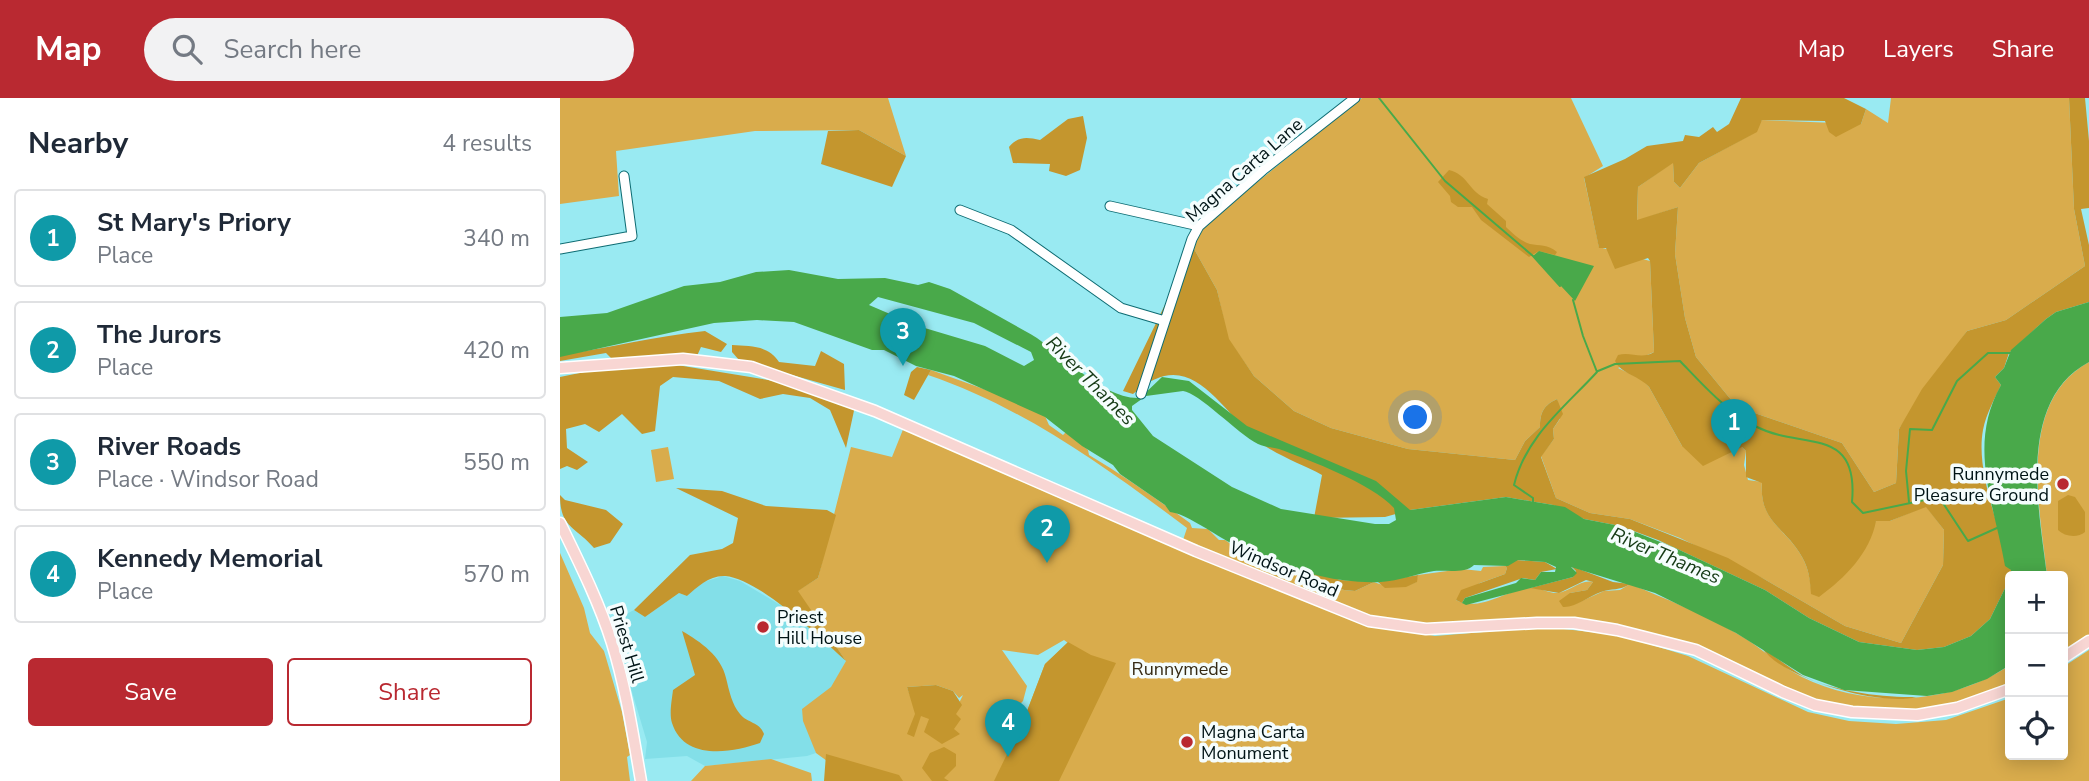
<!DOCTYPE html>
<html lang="en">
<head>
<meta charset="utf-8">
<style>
  body { margin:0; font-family:"Nunito Sans",sans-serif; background:#f2f2f3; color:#1f2937 }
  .controls { position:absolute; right:21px; bottom:21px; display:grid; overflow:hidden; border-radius:7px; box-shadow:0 4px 18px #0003 }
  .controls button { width:63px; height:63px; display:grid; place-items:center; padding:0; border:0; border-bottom:2px solid #e0e1e3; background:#fff; color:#1f2937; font:35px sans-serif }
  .you { position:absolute; left:856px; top:320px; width:24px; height:24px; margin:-18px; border:5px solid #fff; border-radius:50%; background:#1a73e8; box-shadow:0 0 0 10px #1a73e833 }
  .badge { display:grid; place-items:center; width:46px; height:46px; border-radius:50%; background:#b92931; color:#fff; font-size:23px; font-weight:700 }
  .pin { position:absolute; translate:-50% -58px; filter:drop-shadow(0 2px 4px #0008) }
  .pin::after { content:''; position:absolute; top:37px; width:24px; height:21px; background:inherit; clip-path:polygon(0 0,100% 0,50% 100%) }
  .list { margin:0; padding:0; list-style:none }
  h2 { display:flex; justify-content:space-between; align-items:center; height:91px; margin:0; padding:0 28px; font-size:30px }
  h2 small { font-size:23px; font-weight:400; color:#747a83 }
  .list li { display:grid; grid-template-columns:46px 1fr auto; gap:21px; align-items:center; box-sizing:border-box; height:98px; margin:0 14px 14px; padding:0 14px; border:2px solid #e0e1e3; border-radius:7px }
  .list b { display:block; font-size:26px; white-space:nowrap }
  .list p { margin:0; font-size:23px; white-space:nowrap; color:#747a83 }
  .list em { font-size:23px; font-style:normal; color:#747a83 }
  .actions { display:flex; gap:14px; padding:21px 28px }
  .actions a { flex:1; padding:16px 0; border:2px solid #b92931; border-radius:7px; text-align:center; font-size:24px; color:#b92931 }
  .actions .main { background:#b92931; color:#fff }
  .icon { flex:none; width:38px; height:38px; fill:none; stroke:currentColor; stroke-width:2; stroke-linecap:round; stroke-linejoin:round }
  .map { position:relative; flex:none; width:1529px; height:683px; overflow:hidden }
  header { display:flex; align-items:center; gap:42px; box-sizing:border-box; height:98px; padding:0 35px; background:#b92931; color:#fff }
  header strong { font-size:33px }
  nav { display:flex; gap:38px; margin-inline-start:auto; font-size:24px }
  .search { width:490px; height:63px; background:#f2f2f3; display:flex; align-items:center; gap:18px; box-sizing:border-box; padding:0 24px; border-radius:38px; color:#747a83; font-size:26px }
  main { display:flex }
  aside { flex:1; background:#fff }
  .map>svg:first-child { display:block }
  .built { fill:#83dfe8 }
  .green { fill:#d9ac4c; fill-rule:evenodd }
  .forest { fill:#c4962e }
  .water { fill:#49a94a; fill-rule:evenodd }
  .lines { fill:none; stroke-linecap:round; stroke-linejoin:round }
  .stream { stroke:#49a94a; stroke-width:2 }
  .minor-casing { stroke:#0e6c73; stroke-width:11 }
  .major-casing { stroke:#fff; stroke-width:13 }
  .minor { stroke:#fff; stroke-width:9 }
  .major { stroke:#f8d6d3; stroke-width:10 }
  .poi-dot { fill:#b92931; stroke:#f5fdfd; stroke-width:2.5 }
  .labels { text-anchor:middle; stroke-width:7; stroke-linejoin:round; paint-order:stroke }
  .street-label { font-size:18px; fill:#001416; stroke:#f5fdfd }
  .poi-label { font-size:18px; fill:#001416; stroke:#f5fdfd; text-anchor:start }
  .park-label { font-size:18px; fill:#362b15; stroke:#f5fdfd }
  .water-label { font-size:19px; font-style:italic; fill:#153a15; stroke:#f5fdfd }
</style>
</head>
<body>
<header>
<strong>Map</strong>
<div class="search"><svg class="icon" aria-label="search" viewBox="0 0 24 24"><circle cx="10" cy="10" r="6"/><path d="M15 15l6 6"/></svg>Search here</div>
<nav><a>Map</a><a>Layers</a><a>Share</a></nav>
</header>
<main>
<aside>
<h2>Nearby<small>4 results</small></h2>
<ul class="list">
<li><span class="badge" style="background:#0f9aa8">1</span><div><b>St Mary's Priory</b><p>Place</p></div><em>340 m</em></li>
<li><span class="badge" style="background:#0f9aa8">2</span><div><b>The Jurors</b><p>Place</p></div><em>420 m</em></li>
<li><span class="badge" style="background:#0f9aa8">3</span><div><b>River Roads</b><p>Place · Windsor Road</p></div><em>550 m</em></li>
<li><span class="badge" style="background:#0f9aa8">4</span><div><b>Kennedy Memorial</b><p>Place</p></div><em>570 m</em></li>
</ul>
<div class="actions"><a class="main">Save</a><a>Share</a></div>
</aside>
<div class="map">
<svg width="1529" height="683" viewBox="0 0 1529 683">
  <rect width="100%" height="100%" fill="#99eaf2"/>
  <path class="built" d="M163,478L180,483L232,514L286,563L272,589L242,612L256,655L247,658L145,668L127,658L85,661L87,644L51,524L74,512L85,519L119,495L127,498L140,485Z"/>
  <path class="green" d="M0,0H328L346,58L299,32L195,33L56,53L59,98L0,106Z
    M802,0H1011L1043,68L1024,80L1039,149L1090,163L1094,254L1058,270L1083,282L1089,289L1122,348L1182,349L1186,353L1184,367L1188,382L1202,384C1199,424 1225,429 1242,459C1249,471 1250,482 1252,496L1316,423H1330L1366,408L1384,432L1383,467L1341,545L1285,528L1204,481L1120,440L1070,421L1030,415L996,400L981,358L994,341L993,331L1000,321L997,301C984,307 980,314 980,329L965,343L955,362L848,351L771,330L734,313L694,278L668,241L657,192L633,149L640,130Z
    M1331,0H1509L1514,111L1525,168L1446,222L1407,233L1339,331L1336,385L1314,394L1282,345L1177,309L1136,259L1125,220L1115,156L1118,109L1077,123L1078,89L1113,64L1114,84L1120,90L1139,65L1192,36L1202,22L1301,26L1306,11L1328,25Z
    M1529,264V537L1503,553V478H1487C1480,411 1456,304 1529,264Z
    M371,272L454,302L485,318L489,327L503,337L506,334L528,352L529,357C564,378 597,401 630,425L632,430L648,431L659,442H665C674,448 683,457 695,460C703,462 710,461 719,465L720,469L784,492L795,493L814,484C828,490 842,491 856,484L858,477L902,471L921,473L923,469L945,468L947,470L945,476L920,485L896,502C918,515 948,491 970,490C979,489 988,495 997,495C1010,494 1020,481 1033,484L1027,492L1010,495L1015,506L1044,493L1060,492L1070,486C1106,501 1142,515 1176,535C1200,548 1218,567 1242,579C1306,611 1392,607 1450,567V586L1402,604L1345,614L1318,613L1252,602L1136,550L1050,525L978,520L865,527L803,518L623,442L627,430C547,370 463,309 368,277Z
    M344,329L799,525L875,538L985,529L1059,537L1128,558L1248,614L1289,623L1336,626L1386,622L1450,600V657H1503V569L1529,552V683H338L274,668L256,655L243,623L242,611L271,589L286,563L237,493L258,480L291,349L332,359ZM504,542L508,545L485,566L464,621L452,614L463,603L467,588L442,552L478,557ZM376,587L393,593L399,600L403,597L399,605L376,589L358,619L347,589Z
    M108,349L114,381L96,384L91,352Z
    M0,455L24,510L30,535L44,553L62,614L70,657L67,659L70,683H0Z
    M211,661L251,675L252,683H131L145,668Z"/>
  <path class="forest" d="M1181,0H1284L1306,11L1301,26L1276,39L1269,34L1265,23L1202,22L1197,34L1139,65L1120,90L1114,84L1113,65L1078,89L1077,122L1118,109L1115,156L1125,220L1136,259L1177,309L1282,345L1314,394L1336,385L1339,331L1362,291L1407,233L1446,222L1525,168L1514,111L1509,0H1525L1529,43V110L1521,111L1529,147V204L1496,214L1486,221L1449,255L1444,270L1435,279L1441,287C1435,300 1426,316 1423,332C1415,375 1442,435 1452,476L1430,521L1411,538L1384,549L1357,552L1299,544L1249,520L1205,492L1098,442L1060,428L1024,421L993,407L946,399L850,412L825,419L754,420L762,377C742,366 712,356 695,340C656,306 629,246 573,296L563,293L633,149L657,192L669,241L694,278L734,313L771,330L848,351L955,362L965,343L980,329C980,314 984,307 997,301L1003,316L993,331L994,341L981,359L996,400L1030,415L1070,421L1168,460L1285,528L1341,545L1383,467L1384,432L1366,409L1330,423H1316C1310,455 1285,480 1259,499L1251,496C1250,482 1249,471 1242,459C1225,429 1199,424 1202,385L1186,379V353L1182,349L1143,368L1122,348L1089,289C1080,278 1061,276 1055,263L1058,257C1071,253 1081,262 1094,254L1090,163L1088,160L1055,171L1046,150H1039L1024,79L1065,61L1087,48L1123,43L1125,37L1139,39L1153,29L1157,34L1169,26Z
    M523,18L527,40L520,72L506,78L489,73L490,66L453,65L449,49C458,38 467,39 480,42L508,21Z
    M299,32L346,58L332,89L261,66L268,33Z
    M889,72C908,76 909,95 928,101L927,106L946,123V129C952,135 962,144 970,146C979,148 988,146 997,154L995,157L979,153L969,159L921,122L912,109H898L891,104L890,98L878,84Z
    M145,233L167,246L161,254L141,249L137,258L110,256L52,261L46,255L0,263V257C49,250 96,238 145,233Z
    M172,247C190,248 208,247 219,264L255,268L261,253L284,266L285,292L179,262L172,254Z
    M117,267L221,284L295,308L286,350L270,312L250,300L223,296L200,301L159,283L113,279L100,288L95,333L82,336L62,316L39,334L25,326L6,331L7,350L28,364L17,372L7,368L0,371V279L34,272Z
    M357,269L371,272L354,302L344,297L351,274Z
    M116,390L162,393L206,408L267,412L276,417L258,480L238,493L286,563C260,540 200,481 165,478C150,477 137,489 127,498L119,495L85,519L74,512L130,457L162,451L173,445L178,420Z
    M0,397L5,402L46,412L63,426L50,445L34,450C15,428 0,430 0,397Z
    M1508,397L1515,399L1525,414V434C1518,440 1505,439 1498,432V403Z
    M956,462L985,464L997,471L981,474L975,482L963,480L905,500L902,505L896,502L901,492L945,476L947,470L945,468Z
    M719,465L781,482L814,484L795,493L784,492L720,469Z
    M1011,468L1053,484L1070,486C1059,493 1052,490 1041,494C1029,498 1015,510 1003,509L999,503L1010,495L1027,492L1033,484L1026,482L999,495L970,490L1013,479L1016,473Z
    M858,477L857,484L846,489L825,490L818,484Z
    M122,533C141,544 161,558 166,580C169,592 172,607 180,616C187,625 200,624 204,636L200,645C172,655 124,663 112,625C109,616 112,601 113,592L135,577Z
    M508,544L531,557L556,565L499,683H434L464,621L485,566Z
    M1202,550C1216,559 1229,570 1243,578C1272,593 1324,600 1356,599C1322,609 1222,581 1202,550Z
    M376,587L393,593L402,607L396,616L401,621L394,631L400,636L382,646L364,634L369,621L361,618L354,639L347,636L355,616L347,589Z
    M384,649L396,656V668L384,680L389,683H372L362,670L370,655Z
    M266,656L339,677L343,683H264Z"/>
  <path class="water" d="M979,153L1034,168L1015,203L973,158Z
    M229,172L278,181L325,180L358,187L369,184L390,191L465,233C496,248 540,302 580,300L602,279L629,283L687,328L816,383L850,412L946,399L1005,409L1024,421L1060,428L1113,449L1205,492L1249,520L1299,544L1357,552L1384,549L1411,538L1430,521L1450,480V567L1427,581L1392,594L1367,598L1284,592L1243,577L1176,535L1095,495L1011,469L1017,475L1013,479L906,507L902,505L905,500L956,485L961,480L975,482L981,474H995L996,469L985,464L958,462L948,468L914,467C905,476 886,472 874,473C856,476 839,483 821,484C770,487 711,466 667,443C653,435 624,415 610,414L605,407L560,376L553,367L522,348L485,319L394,278L356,268L324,252H312L234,224L197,222L154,225L0,259V219L47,215L124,188L160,184L196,174ZM318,199L414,225L471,254L474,262L464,268L425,248L358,228L309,207ZM623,293C638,294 678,336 698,346C704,349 712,349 719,351C751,363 811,385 834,410L836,422L829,426H815L721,411L672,389L593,338L572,312V308L586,298Z
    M1529,204V264C1456,303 1479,412 1487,478H1451V472L1445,468C1434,404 1407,348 1441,287L1435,279L1444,270L1451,252L1486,221L1496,214Z"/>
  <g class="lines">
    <path class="stream" d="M819,0L885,83L973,158L1000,188
      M1038,273L1055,266L1120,263C1144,288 1166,313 1197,329C1242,352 1299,327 1292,404L1303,415L1379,399L1408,443L1437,430
      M973,404V400L954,387C966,338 1005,309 1037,274L1023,238L1013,202
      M1349,404L1346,373L1350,331L1372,332L1397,283L1428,255H1451"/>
    <defs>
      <path id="minor" d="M550,108L639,128
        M400,112L451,132L561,210L605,223
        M0,151L72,138L64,78
        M581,296L632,141L639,128L703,72L795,0"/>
      <path id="major" d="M0,270L123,261L191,269L315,313L636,453L809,523L866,531L977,525H1014L1057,532L1136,552L1223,594L1255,607L1292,614L1357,617L1397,610L1450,591
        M0,425C19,464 39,504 52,545C66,590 73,637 81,683
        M1503,560L1529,543"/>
    </defs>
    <use href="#minor" class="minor-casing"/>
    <use href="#major" class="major-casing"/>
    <use href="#minor" class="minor"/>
    <use href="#major" class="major"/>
  </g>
  <g class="poi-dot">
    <circle cx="1503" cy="386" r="7"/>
    <circle cx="203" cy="529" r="7"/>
    <circle cx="627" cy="644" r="7"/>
  </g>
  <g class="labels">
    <g class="street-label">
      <text transform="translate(684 72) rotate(-41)" y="6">Magna Carta Lane</text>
      <text transform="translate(724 471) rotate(23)" y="6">Windsor Road</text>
      <text transform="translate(67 546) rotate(73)" y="6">Priest Hill</text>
    </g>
    <g class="poi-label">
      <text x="1489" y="382" text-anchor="end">Runnymede<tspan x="1489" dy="21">Pleasure Ground</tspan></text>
      <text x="217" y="525">Priest<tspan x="217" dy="21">Hill House</tspan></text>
      <text x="641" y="640">Magna Carta<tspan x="641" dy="21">Monument</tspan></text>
    </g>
    <g class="park-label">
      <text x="620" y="577">Runnymede</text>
    </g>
    <g class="water-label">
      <text transform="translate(531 282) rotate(45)" y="7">River Thames</text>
      <text transform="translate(1106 457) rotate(23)" y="7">River Thames</text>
    </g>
  </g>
</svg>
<div class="controls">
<button>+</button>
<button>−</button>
<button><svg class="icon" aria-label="locate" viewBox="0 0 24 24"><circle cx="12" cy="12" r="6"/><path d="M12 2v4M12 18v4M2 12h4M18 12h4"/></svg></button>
</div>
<div class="you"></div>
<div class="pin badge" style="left:1174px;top:359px;background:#0f9aa8">1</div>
<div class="pin badge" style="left:487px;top:465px;background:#0f9aa8">2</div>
<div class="pin badge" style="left:343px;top:268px;background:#0f9aa8">3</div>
<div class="pin badge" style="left:448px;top:659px;background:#0f9aa8">4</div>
</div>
</main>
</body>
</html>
